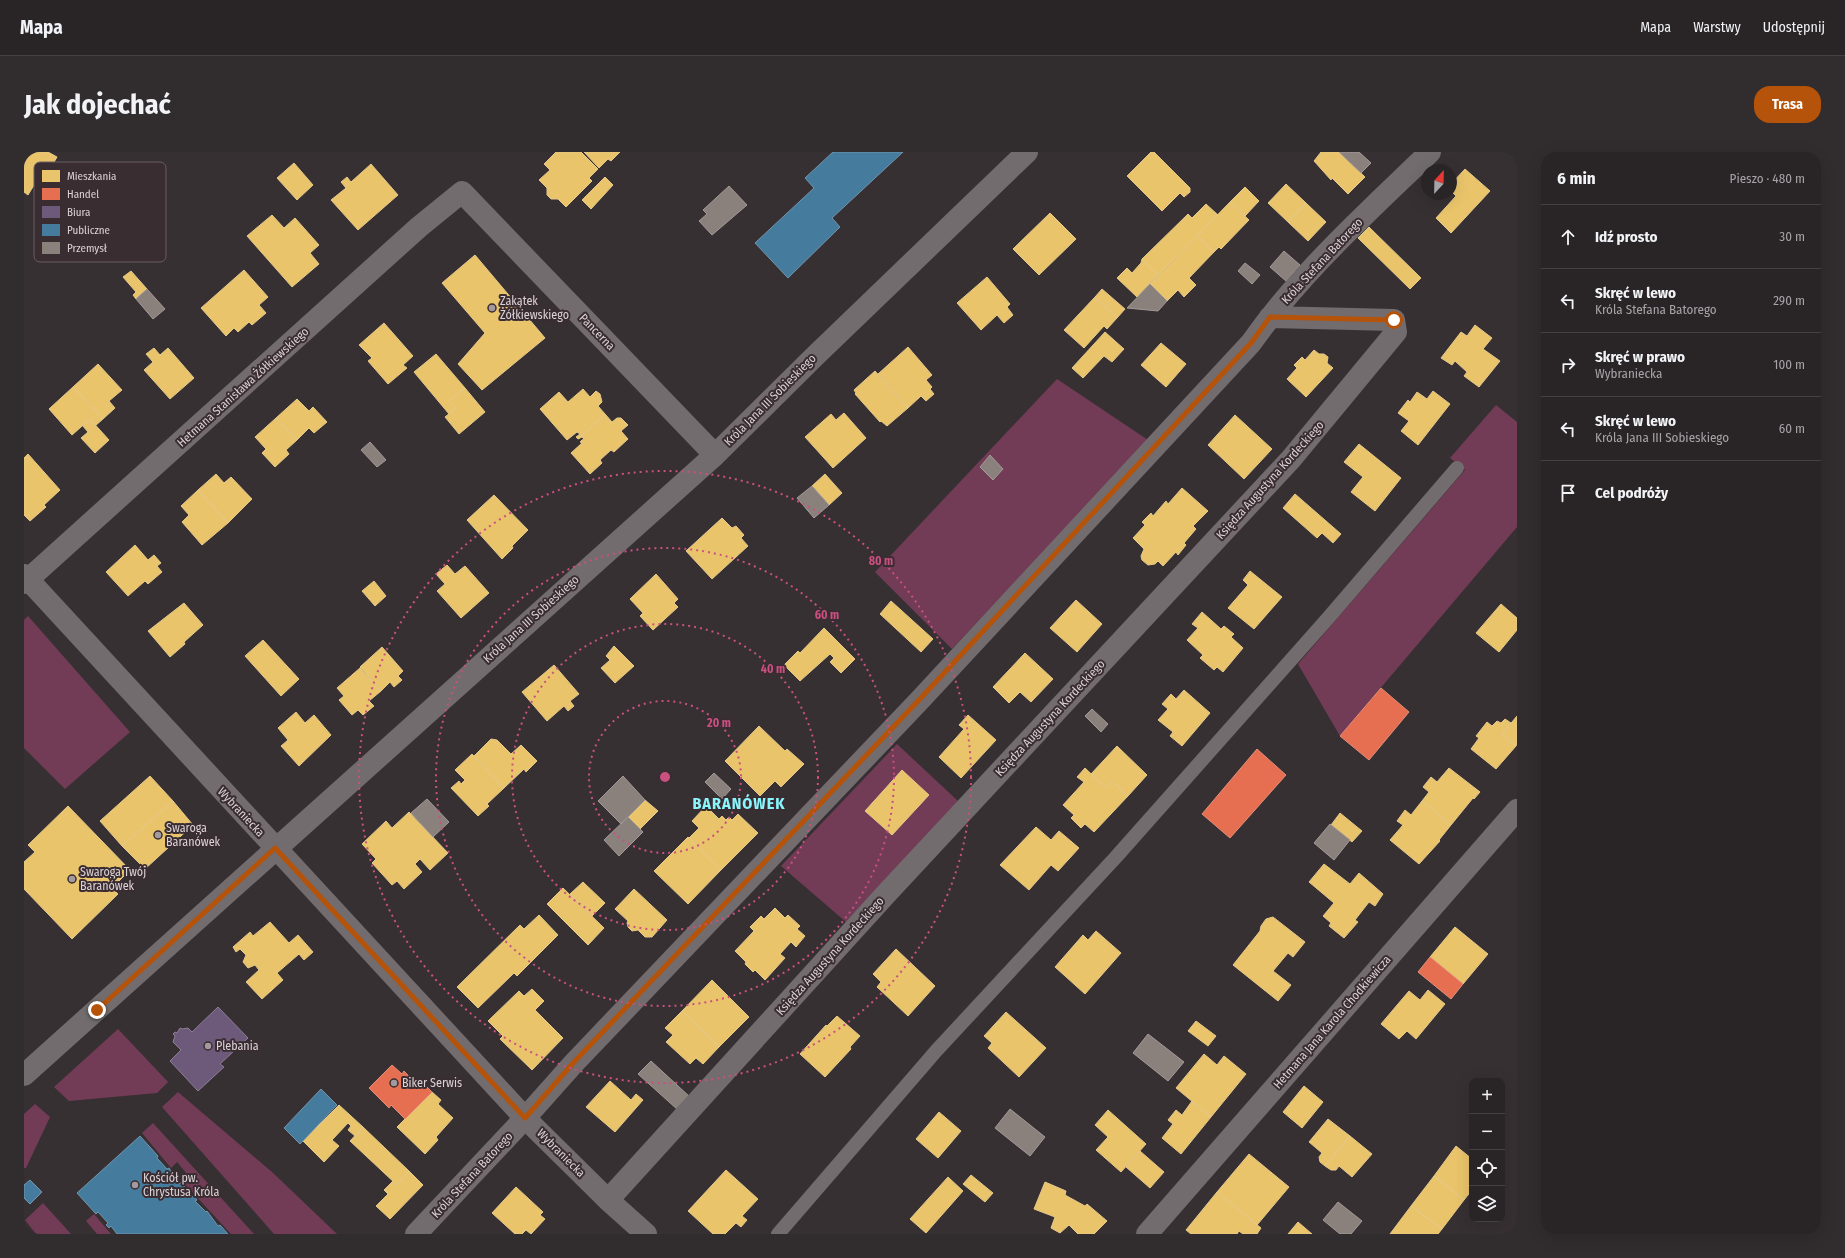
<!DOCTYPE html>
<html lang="pl">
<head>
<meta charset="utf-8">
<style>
  body { margin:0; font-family:"Fira Sans Condensed",sans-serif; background:#312c2e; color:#f1f3f6 }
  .controls { position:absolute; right:12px; bottom:12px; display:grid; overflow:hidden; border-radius:8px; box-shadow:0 4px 16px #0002 }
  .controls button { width:36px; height:36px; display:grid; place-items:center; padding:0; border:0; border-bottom:1px solid #454143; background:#292426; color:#f1f3f6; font:20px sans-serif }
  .compass { position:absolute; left:1397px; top:12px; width:36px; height:36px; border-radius:50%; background:#292426; box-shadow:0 4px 16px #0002; rotate:22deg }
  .stop { position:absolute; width:12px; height:12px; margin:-9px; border:3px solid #b45309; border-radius:50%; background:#fff }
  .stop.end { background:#b45309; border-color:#fff; box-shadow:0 1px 4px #0008 }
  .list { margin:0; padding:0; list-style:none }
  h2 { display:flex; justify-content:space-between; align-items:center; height:52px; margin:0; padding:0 16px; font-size:17px }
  h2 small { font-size:13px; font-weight:400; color:#a5a4a7 }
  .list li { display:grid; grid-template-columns:26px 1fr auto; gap:12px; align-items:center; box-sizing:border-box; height:64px; padding:0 16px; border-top:1px solid #454143 }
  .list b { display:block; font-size:15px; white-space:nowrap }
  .list p { margin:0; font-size:13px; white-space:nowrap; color:#a5a4a7 }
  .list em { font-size:13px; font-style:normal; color:#a5a4a7 }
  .icon { flex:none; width:22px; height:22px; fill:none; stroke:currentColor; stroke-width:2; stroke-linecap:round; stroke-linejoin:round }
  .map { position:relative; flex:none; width:1493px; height:1082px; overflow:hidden; border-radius:16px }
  header { display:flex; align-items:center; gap:24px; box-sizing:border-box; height:56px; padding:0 20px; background:#292426; border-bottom:1px solid #454143 }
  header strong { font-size:19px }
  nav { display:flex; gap:22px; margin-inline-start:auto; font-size:14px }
  .intro { display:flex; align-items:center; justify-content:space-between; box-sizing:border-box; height:96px; padding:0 24px }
  h1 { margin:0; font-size:28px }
  .button { padding:10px 18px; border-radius:16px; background:#b45309; color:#fff; font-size:14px; font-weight:700 }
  main { display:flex; gap:24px; padding:0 24px }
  aside { flex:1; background:#292426; border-radius:16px; box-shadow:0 4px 16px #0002 }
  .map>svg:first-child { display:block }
  .green { fill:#723b56 }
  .homes { fill:#e9c46a; stroke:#e5c88a }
  .shops { fill:#e76f51; stroke:#e48d79 }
  .offices { fill:#6d597a; stroke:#8e7e96 }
  .public { fill:#457b9d; stroke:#7295ae }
  .industry { fill:#8a817c; stroke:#a39a97 }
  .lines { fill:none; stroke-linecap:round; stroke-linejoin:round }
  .lane { stroke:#726c6e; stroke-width:14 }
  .street { stroke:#726c6e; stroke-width:22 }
  .route { stroke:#b45309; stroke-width:5 }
  .ring { fill:none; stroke:#ca5080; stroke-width:2; stroke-dasharray:2 4 }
  .poi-dot { fill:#a29a9d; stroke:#3a2d32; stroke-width:1.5 }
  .labels { text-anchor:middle; stroke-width:4; stroke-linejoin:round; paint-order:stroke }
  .street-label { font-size:12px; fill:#dcd3d6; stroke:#3a2d32 }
  .poi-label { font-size:12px; fill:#dcd3d6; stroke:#3a2d32; text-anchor:start }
  .district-label { font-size:16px; font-weight:bold; letter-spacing:1px; fill:#89f5fc; stroke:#3a2d32 }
  .key { fill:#3a2d32; stroke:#6b5f63; stroke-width:1 }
  .key-label { font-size:11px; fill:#dcd3d6 }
  .centre { fill:#ca5080; stroke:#3a2d32; stroke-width:2 }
  .ring-label { font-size:12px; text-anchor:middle; font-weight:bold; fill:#ca5080; stroke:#3a2d32; stroke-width:4; stroke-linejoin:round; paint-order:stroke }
</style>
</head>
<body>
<header>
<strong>Mapa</strong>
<nav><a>Mapa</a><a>Warstwy</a><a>Udostępnij</a></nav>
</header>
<div class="intro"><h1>Jak dojechać</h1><a class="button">Trasa</a></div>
<main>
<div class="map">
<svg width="1493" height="1082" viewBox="0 0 1493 1082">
  <rect width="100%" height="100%" fill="#373033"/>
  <path class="green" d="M1033,227L1124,288L928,497L851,420Z
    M1472,253L1493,270V375L1316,584L1274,512L1441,318L1426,306Z
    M4,464L106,580L41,637L0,596V468Z
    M873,592L934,649L822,770L757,714Z
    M94,877L144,930L133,941L45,949L30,935Z
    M154,940L248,1020L313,1082H250L138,955Z
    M11,952L26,965L2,1016H0V962Z
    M129,971L230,1082H207L157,1028L163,1022L153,1010L147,1016L118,981Z
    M19,1051L47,1082H12L1,1068Z
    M70,1062L87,1082H73L62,1069Z"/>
  <path class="homes" d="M0,0H24L33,5L18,31L13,28L4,43L0,40Z
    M532,0H557L574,17L565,26L568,29L542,55L534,47H527L523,43V36L515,28L526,18L520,12Z
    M560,0H596L587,9L584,7L575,16Z
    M1127,0H1130L1166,36V40L1160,45L1156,41L1138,59L1103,24Z
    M1297,0H1315L1341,25L1324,42L1308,26L1307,28L1290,9Z
    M270,11L289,33L273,48L253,26Z
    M347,12L374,43L334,78L307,48L322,36L317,30L323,25L327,30Z
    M1441,17L1466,39L1427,81L1412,66L1432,44L1427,39V32Z
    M581,25L589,33L567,57L558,48Z
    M1262,32L1282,51L1264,70L1244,51Z
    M1221,35L1235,49L1221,64L1206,50Z
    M1206,50L1225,68L1197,97L1195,95L1190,100L1173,84Z
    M1282,51L1302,70L1284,89L1264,70Z
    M1182,52L1194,63L1134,123L1118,107L1164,62L1168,66Z
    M1026,61L1052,87L1015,123L989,97Z
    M248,63L260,76L271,66L295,93L286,101L295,112L268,135L223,84Z
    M1345,75L1397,126L1386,137L1334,86Z
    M1173,84L1190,100L1165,126L1172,133L1160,145L1154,138L1143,149L1126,132Z
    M451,103L521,186L458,238L434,212L461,181L418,131Z
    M1118,107L1134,123L1113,145L1093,126L1103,116L1108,121L1117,111Z
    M220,118L244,145L235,153L242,161L228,173L225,170L214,180L210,176L202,184L177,156Z
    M107,119L123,137L112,147L109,143L112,140L99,125Z
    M963,125L986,152L983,155L989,163L980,171L973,163L957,178L933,151Z
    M1078,137L1101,157L1093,166L1071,145Z
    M1071,145L1093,166L1083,177L1080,174L1060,196L1040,178Z
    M360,171L389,204L379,213L383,216L364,232L344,209L348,206L335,193Z
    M1451,173L1468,186L1459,197L1476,209L1455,235L1440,224L1443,220L1431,209L1428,213L1417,206L1437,180L1443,184Z
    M1081,180L1100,197L1088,210L1080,204L1059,226L1048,216Z
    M1137,191L1162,212L1142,235L1117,213Z
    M884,195L908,223L902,228L908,235L906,237L910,242L902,249L897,244L884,256L854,222Z
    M130,196L136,203L144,196L170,226L146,247L120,218L129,210L122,202Z
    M1290,198L1295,202H1300L1304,205L1303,211L1309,216L1282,245L1263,227L1273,216L1270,213L1278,205L1281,208Z
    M412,202L441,236L425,249L432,256L425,262L390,220Z
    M74,212L98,238L85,249L91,256L79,267L49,235Z
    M851,219L884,256L863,274L857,269L856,270L831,242L832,241L830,238Z
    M49,235L79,267L71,274L66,267L48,283L25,257Z
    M441,236L461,260L435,282L421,265L432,256L425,249Z
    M559,237L566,245L572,239L576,242L578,250L574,254L581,262L554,287L552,285L556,282L553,280L543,288L516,257L535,240L544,250Z
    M1409,239L1426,252L1394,293L1377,279L1385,269L1374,261L1384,248L1386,250L1393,240L1403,247Z
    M273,247L285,259L289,255L303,270L290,281L285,276L273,288L252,266Z
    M820,261L842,286L809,316L781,285L807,262L812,268Z
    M581,262L588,270L593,266H597L604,273L597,279L604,287L590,300L587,298L576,308L578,311L566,322L547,301L558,291L556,290L558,288L560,287L558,285L554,287Z
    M1211,263L1248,297L1220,327L1184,293Z
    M252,266L273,288L262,298L265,302L251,315L238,301L242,297L231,285Z
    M66,267L85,288L71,301L57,286L64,280L58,273Z
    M1335,292L1377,326L1351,359L1327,340L1339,325L1320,310Z
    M4,302L36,338L20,353L22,355L6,369L0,363V306Z
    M192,322L200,331L207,325L228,347L204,371L174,338Z
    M801,322L818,341L805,353L788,334Z
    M1158,336L1184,359L1169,374L1172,377L1160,391L1162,393L1154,403L1152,400L1139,414L1134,409L1131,412L1124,413L1118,408L1117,404L1120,397L1109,386L1121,373L1118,370L1127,361L1129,364L1142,349L1144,352Z
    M174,338L204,371L178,393L158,370L165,363L157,354Z
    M1271,342L1317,382L1309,391L1298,381L1293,386L1259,356Z
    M470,343L504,378L488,394L489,396L478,407L443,368Z
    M698,366L708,376L712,374L720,383L717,386L724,394L688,427L662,399Z
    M111,393L124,408L130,403L137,411L133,414L138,420L124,432L121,429L104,444L82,420Z
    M423,413L431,422L441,414L465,441L437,466L413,439L421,432L412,422Z
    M1226,419L1258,445L1230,477L1204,456L1224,433L1219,428Z
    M632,422L654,447L650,451L654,455L629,478L616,464L619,461L606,447Z
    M350,429L362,444L351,454L338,439Z
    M1052,448L1078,472L1053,500L1026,476Z
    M867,449L909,487L897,500L856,462Z
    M160,451L179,473L160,490L161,492L146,505L124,479Z
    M1477,452L1493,466V478L1475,500L1452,481Z
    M1178,460L1197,477L1200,474L1210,482L1207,485L1219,496L1199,520L1193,515L1190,518L1176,506L1179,503L1163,488L1174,476L1168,472Z
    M800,476L831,507L817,521L806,510L810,506L806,502L776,529L760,513L774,499L776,501Z
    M239,488L275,527L257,544L221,504Z
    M590,494L610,514L591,531L577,516L586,508L582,504Z
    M358,495L379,519L374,524L378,528L370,535L366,530L357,539L336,515Z
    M1001,501L1029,527L1007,550L996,540L985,551L969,535Z
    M530,513L555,542L546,549L550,554L544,559L540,554L523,569L498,540Z
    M336,516L357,539L345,549L350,554L339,563L334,558L328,563L315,548L320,544L313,536Z
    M1160,538L1186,561L1158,594L1146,584L1149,580L1134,568L1144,557L1138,552L1147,542L1152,547Z
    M272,560L281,571L290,563L307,583L275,614L257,594L264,588L254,576Z
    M944,563L972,588L937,626L915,605L940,577L935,573Z
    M1493,564V592L1492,594L1478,582Z
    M1481,567L1487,571L1478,582L1492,594L1472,617L1447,597L1455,586L1452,584L1463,570L1468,574L1473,569L1477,571Z
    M735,574L761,599L763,597L780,612L757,635L751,629L736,644L701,609Z
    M467,587L473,588L487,602L497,593L513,609L502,620L500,617L480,636L450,604Z
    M1093,594L1123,623L1104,644L1088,629L1082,636L1067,622Z
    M448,602L480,636L463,652L465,654L454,664L427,636L435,629L437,632L441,628L431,618Z
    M1061,616L1082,636L1088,629L1104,644L1070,680L1061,672L1057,676L1047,666L1050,663L1039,653L1060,630L1053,625Z
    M1425,616L1456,640L1450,647L1449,646L1427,673L1398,649L1405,640L1399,635L1407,625L1413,630Z
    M878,618L905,643L868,683L841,659Z
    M126,624L149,649L98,694L76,669Z
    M621,648L634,659L616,677L604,665Z
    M149,649L169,673L121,717L98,694Z
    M1398,649L1427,673L1415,688L1416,689L1395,712L1366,688L1379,673L1373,669L1381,658L1387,663Z
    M44,654L106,718L88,736L94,742L48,787L0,737V710L11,700L4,693Z
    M682,654L695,667L698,664L702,668L705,665L708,668L714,662L734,681L697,718L665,686L675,676L668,669Z
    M385,660L424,701L406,718L396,707L391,712L398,720L380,737L373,729L368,733L348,711L352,707L338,692L362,669L368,676Z
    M1316,661L1338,679L1328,690L1307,673Z
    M1012,675L1027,688L1035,679L1055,696L1034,719L1027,713L1005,738L976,713Z
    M664,685L697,718L664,752L630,719Z
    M1300,712L1326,732L1335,721L1359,742L1351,754L1345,750L1331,768L1334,770L1320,786L1305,774L1307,771L1299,764L1310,751L1285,730Z
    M559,730L581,751L568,764L546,742Z
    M539,736L580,776L564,793L523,752Z
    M610,737L643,768L628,785H621L614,778L608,779L604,775L603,771L604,769L591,757Z
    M751,756L761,766L764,763L776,774L773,777L781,784L772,795L767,790L756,802L761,806L741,828L731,818L729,820L721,812L722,810L711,799L730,779L726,775L737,764L740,767Z
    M515,763L534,783L493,824L490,821L454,856L433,835L496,773L500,777Z
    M1249,765L1281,790L1269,805L1264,801L1249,819L1267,833L1254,849L1209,813L1236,779L1237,774L1242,767Z
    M246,770L265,791L274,783L289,800L280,808L275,802L253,821L259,828L238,847L222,830L235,818L231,813L224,816L219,810L222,803L216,797L212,800L209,795L226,780L229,784Z
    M1431,775L1464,802L1439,832L1406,805Z
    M1072,779L1097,801L1061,842L1031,815L1059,783L1064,788Z
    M872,797L911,834L884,864L853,835L857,830L849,822Z
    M688,828L725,865L695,895L658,859Z
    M508,837L520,849L511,858L539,886L508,918L476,887L479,884L464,869L495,839L500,844Z
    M1404,838L1421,852L1392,887L1383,879L1375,887L1357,872L1385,839L1396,848Z
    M658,859L695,895L679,912L672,906L666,912L642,890L649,883L641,876Z
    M982,860L1022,896L995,925L964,896L968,891L960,884Z
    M813,864L836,884L826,895L827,897L801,925L776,902L802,873L803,874Z
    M1172,869L1192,884L1184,894L1164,879Z
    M1180,902L1193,913L1200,904L1222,922L1187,965L1152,936Z
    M586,929L607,948L612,942L619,948L591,980L562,955Z
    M1280,934L1299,950L1278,976L1259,960Z
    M408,940L417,948L414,952L429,966L412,985L414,988L401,1002L373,975Z
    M1168,949L1187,965L1157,1002L1138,986L1149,972L1144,968L1152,958L1158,963Z
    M315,953L339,975L331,984L324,978L327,974L324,971L308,988L315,994L300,1010L279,989Z
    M1084,958L1122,992L1097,1020L1072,998L1084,985L1071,973Z
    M915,960L937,979L914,1006L892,987Z
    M1304,967L1326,984L1301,1014L1296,1010L1295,1005L1298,1001L1285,990Z
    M339,975L385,1019L373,1033L326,989Z
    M1326,984L1348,1002L1328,1025L1315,1014L1312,1018H1307L1301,1014Z
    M1432,994L1448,1007V1038L1440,1048L1410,1024Z
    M1116,999L1140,1020L1126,1036L1102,1015Z
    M1225,1002L1265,1035L1233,1073L1193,1040Z
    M702,1018L734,1047L718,1064L723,1068L717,1075L712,1071L701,1082H689L664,1059Z
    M385,1019L399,1033L366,1067L352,1054L364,1042L360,1038L369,1029L373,1033Z
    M947,1023L969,1041L961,1050L939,1032Z
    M1410,1024L1440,1048L1418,1077L1387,1054Z
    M924,1025L939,1039L902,1081L886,1067Z
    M1021,1030L1042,1039L1041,1043L1061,1054L1063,1052L1083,1069L1070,1082H1054L1045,1073L1036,1081L1027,1076L1031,1065L1010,1057Z
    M492,1035L519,1060L516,1063L521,1067L507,1082L502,1078L498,1082H491L468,1061Z
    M1193,1040L1237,1076L1233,1082H1219L1215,1079L1213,1082H1167L1162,1078Z
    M1387,1054L1418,1077L1414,1082H1366Z
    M1274,1070L1288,1082H1264Z"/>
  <path class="shops" d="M1357,536L1385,560L1345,608L1316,584Z
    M1233,597L1262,623L1206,686L1178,662Z
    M1406,805L1439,832L1427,847L1394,820Z
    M368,913L378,922L380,919L394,934L398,930L408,940L381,967L367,953L365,956L345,936Z"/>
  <path class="offices" d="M194,855L224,886L196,912L200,915L174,939L146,909L157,898L149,890L151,884L149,882L151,880L153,881L156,876L158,877L164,876L168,880Z"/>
  <path class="public" d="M809,0H879L808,66L816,75L764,126L731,91L790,36L781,26Z
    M297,937L313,953L276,992L260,976Z
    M116,984L134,1004L133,1006L143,1017L145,1016L147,1019L145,1021L156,1032L157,1030L161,1034L159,1035L168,1045L170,1044L173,1048L171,1049L182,1060L183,1059L194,1074L196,1073L204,1082H93L87,1074L85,1076L82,1073L84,1071L74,1060L72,1062L53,1041Z
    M6,1028L18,1040L6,1052L0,1046V1033Z"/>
  <path class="industry" d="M1315,0H1335L1347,11L1337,21Z
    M705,34L723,53L688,83L675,69L683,62L679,58Z
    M1260,99L1276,113L1262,129L1246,115Z
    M1221,111L1236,123L1228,132L1214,119Z
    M1126,132L1143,149L1134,159L1103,156Z
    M123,137L141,157L129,167L112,147Z
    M346,290L362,308L353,315L337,298Z
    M966,303L979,317L969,328L956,315Z
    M788,334L805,353L790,366L773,346Z
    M1068,557L1084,572L1077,580L1061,564Z
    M690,621L707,637L698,647L681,630Z
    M599,624L621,648L597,672L574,649Z
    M403,647L425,670L409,685L387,661Z
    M604,665L619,680L595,704L580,688Z
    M1306,672L1326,688L1310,708L1290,691Z
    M1124,882L1160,910L1144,929L1109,901Z
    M627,909L666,945L654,958L614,922Z
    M986,957L1021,985L1006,1004L971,976Z
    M1314,1050L1338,1069L1327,1082H1316L1299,1068Z"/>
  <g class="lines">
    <path class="lane" d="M754,1082L912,899L1092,705L1305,465L1433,316"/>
    <path class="street" d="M0,423L501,966L584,1048L622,1082
      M0,431L395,75L438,40L691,303
      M0,923L691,303L790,205L1003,0
      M584,1048L862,742L1267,307L1372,180L1370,168L1246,165
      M392,1082L501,966L550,911L895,549L1227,191C1277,120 1344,60 1406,0
      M1123,1082L1493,658"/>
  </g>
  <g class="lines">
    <path class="route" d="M73,858L251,696L501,966L550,910L894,549L1227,191L1246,165L1370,168"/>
  </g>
  <g class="ring">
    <circle cx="641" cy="625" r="76"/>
    <circle cx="641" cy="625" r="153"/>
    <circle cx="641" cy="625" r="229"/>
    <circle cx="641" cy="625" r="306"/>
  </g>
  <g class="poi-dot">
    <circle cx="468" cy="156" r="4"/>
    <circle cx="134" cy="683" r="4"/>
    <circle cx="48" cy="727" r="4"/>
    <circle cx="184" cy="894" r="4"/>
    <circle cx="370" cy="931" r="4"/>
    <circle cx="111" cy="1033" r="4"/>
  </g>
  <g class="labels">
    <g class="street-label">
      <text transform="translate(1298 109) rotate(-47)" y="4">Króla Stefana Batorego</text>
      <text transform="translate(573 180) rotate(46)" y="4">Pancerna</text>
      <text transform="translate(219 235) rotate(-42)" y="4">Hetmana Stanisława Żółkiewskiego</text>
      <text transform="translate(746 248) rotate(-45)" y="4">Króla Jana III Sobieskiego</text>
      <text transform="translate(1246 328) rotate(-48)" y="4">Księdza Augustyna Kordeckiego</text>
      <text transform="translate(507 467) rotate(-42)" y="4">Króla Jana III Sobieskiego</text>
      <text transform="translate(1026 566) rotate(-47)" y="4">Księdza Augustyna Kordeckiego</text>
      <text transform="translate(217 660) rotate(47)" y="4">Wybraniecka</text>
      <text transform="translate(806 804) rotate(-48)" y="4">Księdza Augustyna Kordeckiego</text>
      <text transform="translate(1308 870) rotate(-49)" y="4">Hetmana Jana Karola Chodkiewicza</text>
      <text transform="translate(537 1001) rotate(45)" y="4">Wybraniecka</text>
      <text transform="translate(448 1023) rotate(-47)" y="4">Króla Stefana Batorego</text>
    </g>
    <g class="poi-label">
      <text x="476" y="153">Zakątek<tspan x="476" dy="14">Żółkiewskiego</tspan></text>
      <text x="142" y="680">Swaroga<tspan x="142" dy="14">Baranówek</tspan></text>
      <text x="56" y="724">Swaroga Twój<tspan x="56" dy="14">Baranówek</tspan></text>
      <text x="192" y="898">Plebania</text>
      <text x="378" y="935">Biker Serwis</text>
      <text x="119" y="1030">Kościół pw.<tspan x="119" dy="14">Chrystusa Króla</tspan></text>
    </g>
    <g class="district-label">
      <text x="715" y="657">BARANÓWEK</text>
    </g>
  </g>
  <rect x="10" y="10" width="132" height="100" rx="6" class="key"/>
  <rect x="18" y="18" width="18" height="12" fill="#e9c46a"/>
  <rect x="18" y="36" width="18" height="12" fill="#e76f51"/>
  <rect x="18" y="54" width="18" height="12" fill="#6d597a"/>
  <rect x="18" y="72" width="18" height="12" fill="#457b9d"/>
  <rect x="18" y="90" width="18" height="12" fill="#8a817c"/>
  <g class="key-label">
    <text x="43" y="28">Mieszkania</text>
    <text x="43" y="46">Handel</text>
    <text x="43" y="64">Biura</text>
    <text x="43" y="82">Publiczne</text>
    <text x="43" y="100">Przemysł</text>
  </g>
  <circle cx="641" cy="625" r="6" class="centre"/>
  <g class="ring-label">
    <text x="857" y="413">80 m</text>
    <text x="803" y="467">60 m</text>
    <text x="749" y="521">40 m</text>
    <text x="695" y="575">20 m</text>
  </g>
</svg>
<div class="controls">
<button>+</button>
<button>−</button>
<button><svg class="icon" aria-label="locate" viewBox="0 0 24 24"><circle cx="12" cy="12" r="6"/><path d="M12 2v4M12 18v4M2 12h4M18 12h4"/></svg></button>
<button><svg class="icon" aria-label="layers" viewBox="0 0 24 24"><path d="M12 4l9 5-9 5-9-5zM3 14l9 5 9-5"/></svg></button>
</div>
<svg class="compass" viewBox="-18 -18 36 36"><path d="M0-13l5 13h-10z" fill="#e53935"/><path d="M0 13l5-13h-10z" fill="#a5a4a7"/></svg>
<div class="stop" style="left:1370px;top:168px"></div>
<div class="stop end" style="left:73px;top:858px"></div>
</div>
<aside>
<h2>6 min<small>Pieszo · 480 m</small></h2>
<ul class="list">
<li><svg class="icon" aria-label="ahead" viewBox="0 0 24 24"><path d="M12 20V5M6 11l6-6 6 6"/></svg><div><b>Idź prosto</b></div><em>30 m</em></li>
<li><svg class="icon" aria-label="left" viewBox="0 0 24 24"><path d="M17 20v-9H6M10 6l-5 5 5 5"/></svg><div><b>Skręć w lewo</b><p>Króla Stefana Batorego</p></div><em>290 m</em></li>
<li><svg class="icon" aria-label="right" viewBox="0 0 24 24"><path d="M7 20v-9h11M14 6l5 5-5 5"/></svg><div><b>Skręć w prawo</b><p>Wybraniecka</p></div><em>100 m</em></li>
<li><svg class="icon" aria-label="left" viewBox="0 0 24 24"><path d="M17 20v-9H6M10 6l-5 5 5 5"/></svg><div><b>Skręć w lewo</b><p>Króla Jana III Sobieskiego</p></div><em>60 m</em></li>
<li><svg class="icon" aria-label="arrive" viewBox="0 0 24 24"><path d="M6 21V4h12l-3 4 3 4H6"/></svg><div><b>Cel podróży</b></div></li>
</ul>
</aside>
</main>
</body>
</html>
